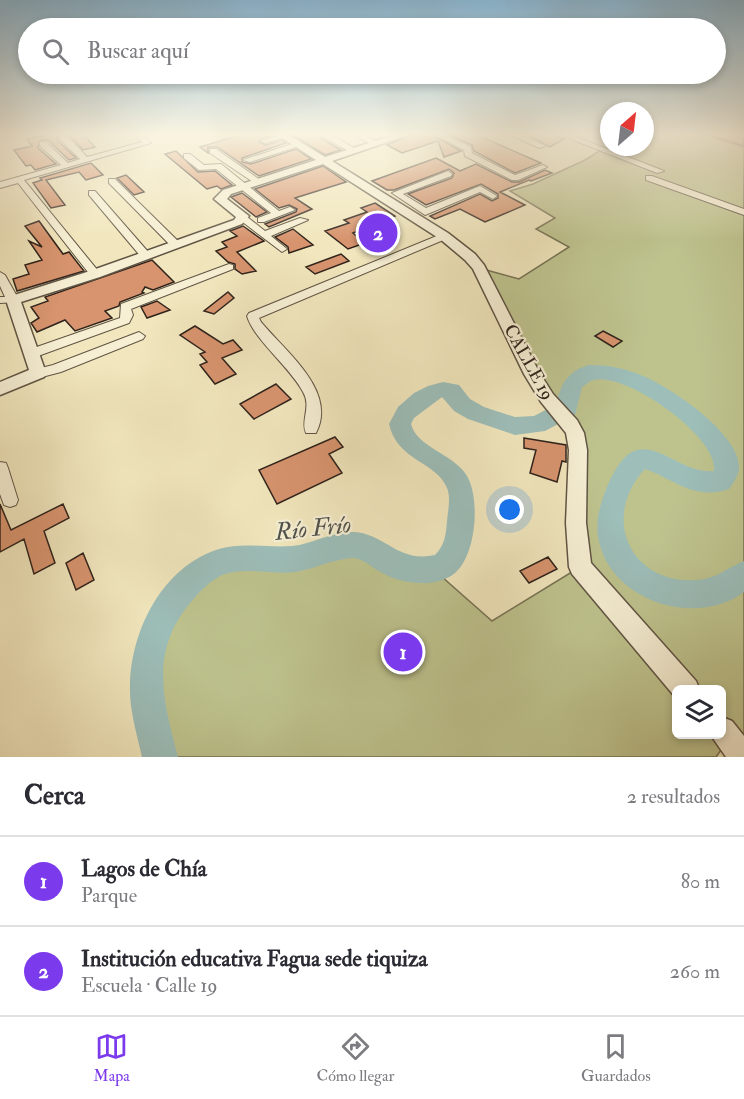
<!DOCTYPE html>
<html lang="es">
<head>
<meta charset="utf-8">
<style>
  body { margin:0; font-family:"IM FELL Double Pica",serif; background:#f2f2f3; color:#2b2b33 }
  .controls { position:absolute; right:18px; bottom:18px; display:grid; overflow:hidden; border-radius:9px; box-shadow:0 3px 9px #0003 }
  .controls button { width:54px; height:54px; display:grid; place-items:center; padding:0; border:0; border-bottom:2px solid #e1e1e2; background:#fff; color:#2b2b33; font:30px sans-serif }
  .compass { position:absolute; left:600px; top:102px; width:54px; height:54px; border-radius:50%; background:#fff; box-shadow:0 3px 9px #0003; rotate:28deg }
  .you { position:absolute; left:510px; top:510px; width:21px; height:21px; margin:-15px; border:4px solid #fff; border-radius:50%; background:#1a73e8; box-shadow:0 0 0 9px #1a73e833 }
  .badge { display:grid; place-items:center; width:39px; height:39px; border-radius:50%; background:#7c3aed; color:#fff; font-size:20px; font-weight:700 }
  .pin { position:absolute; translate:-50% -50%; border:3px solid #fff; box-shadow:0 2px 6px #0006 }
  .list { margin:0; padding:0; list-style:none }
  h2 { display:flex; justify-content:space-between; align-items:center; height:78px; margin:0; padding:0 24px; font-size:26px }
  h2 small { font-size:20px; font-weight:400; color:#7c7c81 }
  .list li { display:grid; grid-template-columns:39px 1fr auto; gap:18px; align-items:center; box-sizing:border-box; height:90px; padding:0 24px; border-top:2px solid #e1e1e2 }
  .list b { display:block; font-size:22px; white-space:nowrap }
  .list p { margin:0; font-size:20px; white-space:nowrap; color:#7c7c81 }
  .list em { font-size:20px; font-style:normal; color:#7c7c81 }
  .icon { flex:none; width:33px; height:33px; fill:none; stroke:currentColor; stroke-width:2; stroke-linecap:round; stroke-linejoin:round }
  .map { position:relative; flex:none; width:744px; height:757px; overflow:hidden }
  .search { position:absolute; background:#fff; box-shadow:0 3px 9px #0003; left:18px; right:18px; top:18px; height:66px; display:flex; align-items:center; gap:15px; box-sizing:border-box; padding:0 21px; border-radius:33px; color:#7c7c81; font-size:22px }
  .sheet { height:258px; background:#fff }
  nav { display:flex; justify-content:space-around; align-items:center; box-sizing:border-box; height:84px; border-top:2px solid #e1e1e2; background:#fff; font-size:16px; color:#7c7c81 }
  nav a { display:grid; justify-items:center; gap:3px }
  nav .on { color:#7c3aed }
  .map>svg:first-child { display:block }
  .green { fill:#bec38e; stroke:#767355; stroke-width:1.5; fill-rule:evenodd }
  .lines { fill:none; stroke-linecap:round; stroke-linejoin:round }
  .river { fill:#9dbeb9; fill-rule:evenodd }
  .building { fill:#d7946e; stroke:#2f231c; stroke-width:1.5 }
  .minor-casing { stroke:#605444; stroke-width:2 }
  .tertiary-casing { stroke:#605444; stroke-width:3 }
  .minor { fill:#f6efd4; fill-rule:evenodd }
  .tertiary { fill:#f6efd4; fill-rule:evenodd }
  .labels { text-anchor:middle; stroke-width:4.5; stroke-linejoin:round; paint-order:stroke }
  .street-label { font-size:18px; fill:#2f231c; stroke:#f6efd4 }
  .near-water-label { font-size:24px; font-style:italic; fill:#50524b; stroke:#f6efd4 }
</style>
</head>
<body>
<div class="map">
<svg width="744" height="757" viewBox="0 0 744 757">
  <rect width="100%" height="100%" fill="#f1e6bd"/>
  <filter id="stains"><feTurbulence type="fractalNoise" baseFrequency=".00333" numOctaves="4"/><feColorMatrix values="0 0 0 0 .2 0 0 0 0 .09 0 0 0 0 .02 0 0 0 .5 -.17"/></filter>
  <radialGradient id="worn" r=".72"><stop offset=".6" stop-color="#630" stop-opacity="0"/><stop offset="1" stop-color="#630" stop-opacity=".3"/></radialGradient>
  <path class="green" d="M645,134H702L744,147V757L729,739L716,757H160C155,735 146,709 146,686C147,637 171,582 218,563C239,554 272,562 295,559C315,557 336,544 357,546C369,547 381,560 393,565C406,570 419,569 433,569L492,621L580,567L578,450L547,398L479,268L519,279L569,247L536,229L555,218L510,191L533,184L585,160L609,145V147H645ZM676,690H722V734H676Z"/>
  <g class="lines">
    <path class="river" d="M589,365C608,365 625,368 643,376C670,387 742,435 739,469C738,476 733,484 729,489C694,501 674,479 645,469C600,517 630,585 697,580C716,579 727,568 744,561V592C695,629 608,600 598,537C595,518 602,498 610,480C616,469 624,453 637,450C660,444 685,474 714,471C719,437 626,372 594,380C590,380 586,385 582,387L575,415L545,431L515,435L468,419L454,411L442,397L414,418L411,424C417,447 452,454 465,473C481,494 477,555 455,573C447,580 432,584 421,583C405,583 390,578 377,570C369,565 363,559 353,558C333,559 315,569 295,572C272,575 245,566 222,575C211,580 199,592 191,602C149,651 163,700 178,757H142C137,734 129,710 130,685C131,630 163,566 219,549C243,542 268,548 292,546C313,544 332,531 354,532C386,534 397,563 435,555C445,545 446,534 447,521C448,511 451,497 447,488C437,462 397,461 389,424L398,407L414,393L428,386L443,382L459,385L470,399L484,407L515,417L534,416L557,404C560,384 568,371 589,365Z"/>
  </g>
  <path class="building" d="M51,134H57V140L76,158L69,160L48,140H40L38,148L56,164L35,170L31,165L26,166L14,150L32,146L27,139Z
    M68,134H83L95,147L83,150Z
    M243,134H274L260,139L259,142L266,145L282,140L286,143L242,158V162L251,164L296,149L311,159L259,176L217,147H208V153L200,147Z
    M291,134H321L322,139L341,150L325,155Z
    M413,134H431L461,151L444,157L438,141L402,153L387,145Z
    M448,134H475L541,163L515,173L474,151L472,145Z
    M525,134H551L564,139L550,147Z
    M713,134H744V146L713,136Z
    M176,151L198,172L215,171L232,185L221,189L217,186L207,189L165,154Z
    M436,158L460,171L476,164L512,182H519L545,170L552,173L531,181L529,180L500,192L525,205L485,222L460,209L435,219L430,216L480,194L492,201L498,198V194L481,184L426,205L408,194L452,178L454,173L449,169L394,190H387L372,181Z
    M91,163L103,175L86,180L79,172L46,180L65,205L51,208L33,183L42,180L40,178Z
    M323,166L346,182L295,198L312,209L269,227L265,224L296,212L297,209L289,205L279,208L255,189Z
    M126,175L144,192L134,195L117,178Z
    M242,193L267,212L256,217L231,197Z
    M375,203L395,216L353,233L365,243L348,249L325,231L349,223L344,220L367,212L361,208Z
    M39,221L63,254L69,252L84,271L17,291L13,279L29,274L25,265L42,260L29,241L42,247L25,226Z
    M243,226L264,241L237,252L256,271L242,274L235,269V264L228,262L216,251L227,247L222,242L237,236L230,231Z
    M293,229L313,245L289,253L288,247L275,237Z
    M341,254L349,261L315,274L306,267Z
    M152,260L174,282L153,290L145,287L142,292L144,293L120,302L119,306L105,311L112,318L75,331L65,320L37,332L31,323L39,318L31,307L48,301L45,297Z
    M228,292L234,298L214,314L204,311Z
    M157,301L170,310L147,318L141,307Z
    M195,326L223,344L233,340L242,350L222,358L236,374L215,384L200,365L207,362L200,354L205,352L180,335Z
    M603,331L622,341L613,347L595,336Z
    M276,384L291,399L254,419L240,404Z
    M335,437L343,447L329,454L342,473L277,504L259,470Z
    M524,438L566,445V462L562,461L557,482L530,473L536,450L524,448Z
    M0,504L11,530L63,504L69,518L44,531L55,563L34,574L24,539L0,552Z
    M83,553L94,580L76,590L66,563Z
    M548,557L557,569L529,583L520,571Z"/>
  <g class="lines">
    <defs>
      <path id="minor" d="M59,134H65L87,157L142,142L134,134H142L151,143L24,180L99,272V276H91L18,183L0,188V182L61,165L40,146V142H46L68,163L80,159L59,138Z
        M283,134L288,136L265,143L261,141Z
        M323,134H330L359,151L352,153L323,137Z
        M352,134H362L381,144L374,146Z
        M433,134H443L471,147L472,153L515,175L543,165L547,167L518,180H512L465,156L464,150Z
        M509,134H519L546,146L539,148Z
        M558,134H569L664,171L657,173Z
        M295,143L302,145L250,162L243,160Z
        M213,149H216L263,182L256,184L210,153V149Z
        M184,154H190L204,165L221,164L279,211L290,207L295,210L264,222H258V218L271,213L216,169L199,170L184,158Z
        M448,171L452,174L451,176L403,194L426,208L480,186L497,196L493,199L480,192L425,215L392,193Z
        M646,176H652L744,209V215L646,180Z
        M109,179H115L180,243V247H172L109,183Z
        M89,191H95L150,254V258H142L89,195Z
        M240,216H246L265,231L300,218L308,220L271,236L287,249L282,252L240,220Z
        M444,233L449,236L448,238L259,318L261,322C285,351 338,391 316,433H306C300,421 312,407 303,392C290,367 254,340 247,316L249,313Z
        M229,264L233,265V269L131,309L133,315L129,323L38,356L33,357L27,353L28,350L120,318L121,304Z
        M0,272L5,275L19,300L17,302L0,303V297H5L0,286Z
        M139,332L145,336L143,339L61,372L38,378L31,373L33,370L53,365Z
        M0,462L6,463L8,468L18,500L16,505L10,507L4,505L0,494Z"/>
      <path id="tertiary" d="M276,134H287L325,157L397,134H411L332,161L448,233L475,254L484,265L539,372L553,394L577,420L584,433L587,450L586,523L591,563L696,681L700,690H676V698L572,574L569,567L566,523L569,450L566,433L541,402L524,374L473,269L465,260L440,239L323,164L231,194L227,199L249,216L242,224L100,277L21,302L46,373L44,377L0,395V382L29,370L6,300L8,297L90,271L234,220L236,217L214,199L223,190L316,160Z
        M722,717L732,721L744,736V757H726L710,734H722Z"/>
    </defs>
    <use href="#minor" class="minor-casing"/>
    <use href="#tertiary" class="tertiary-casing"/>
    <use href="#minor" class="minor"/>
    <use href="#tertiary" class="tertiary"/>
  </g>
  <linearGradient id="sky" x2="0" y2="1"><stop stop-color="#8ab8d5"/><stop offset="0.56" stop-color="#f9f4e1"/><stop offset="1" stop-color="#f9f4e1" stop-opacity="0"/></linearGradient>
  <rect width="744" height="240" fill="url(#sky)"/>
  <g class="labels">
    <g class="street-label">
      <text transform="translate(529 362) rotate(61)" y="6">CALLE 19</text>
    </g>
    <g class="near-water-label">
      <text transform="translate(313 528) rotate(-6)" y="8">Río Frío</text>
    </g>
  </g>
  <rect width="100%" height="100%" filter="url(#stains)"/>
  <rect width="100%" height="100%" fill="url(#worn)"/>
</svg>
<div class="controls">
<button><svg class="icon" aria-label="layers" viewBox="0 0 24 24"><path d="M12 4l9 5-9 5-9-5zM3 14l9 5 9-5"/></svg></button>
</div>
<svg class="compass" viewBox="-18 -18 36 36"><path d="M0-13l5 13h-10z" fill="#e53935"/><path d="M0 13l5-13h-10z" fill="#7c7c81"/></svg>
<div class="you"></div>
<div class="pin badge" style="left:403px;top:652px">1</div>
<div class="pin badge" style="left:378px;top:233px">2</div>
<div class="search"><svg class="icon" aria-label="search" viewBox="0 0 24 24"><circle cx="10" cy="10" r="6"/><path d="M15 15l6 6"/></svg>Buscar aquí</div>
</div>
<section class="sheet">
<h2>Cerca<small>2 resultados</small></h2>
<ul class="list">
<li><span class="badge">1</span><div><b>Lagos de Chía</b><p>Parque</p></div><em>80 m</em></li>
<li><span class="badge">2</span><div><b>Institución educativa Fagua sede tiquiza</b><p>Escuela · Calle 19</p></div><em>260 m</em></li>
</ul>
</section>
<nav>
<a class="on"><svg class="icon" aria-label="map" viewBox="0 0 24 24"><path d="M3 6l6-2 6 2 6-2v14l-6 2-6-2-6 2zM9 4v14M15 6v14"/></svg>Mapa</a>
<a><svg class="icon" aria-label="directions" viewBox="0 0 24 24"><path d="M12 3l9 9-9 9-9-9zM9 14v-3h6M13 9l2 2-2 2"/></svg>Cómo llegar</a>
<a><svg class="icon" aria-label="saved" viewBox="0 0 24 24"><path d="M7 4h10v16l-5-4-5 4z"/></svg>Guardados</a>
</nav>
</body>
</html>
